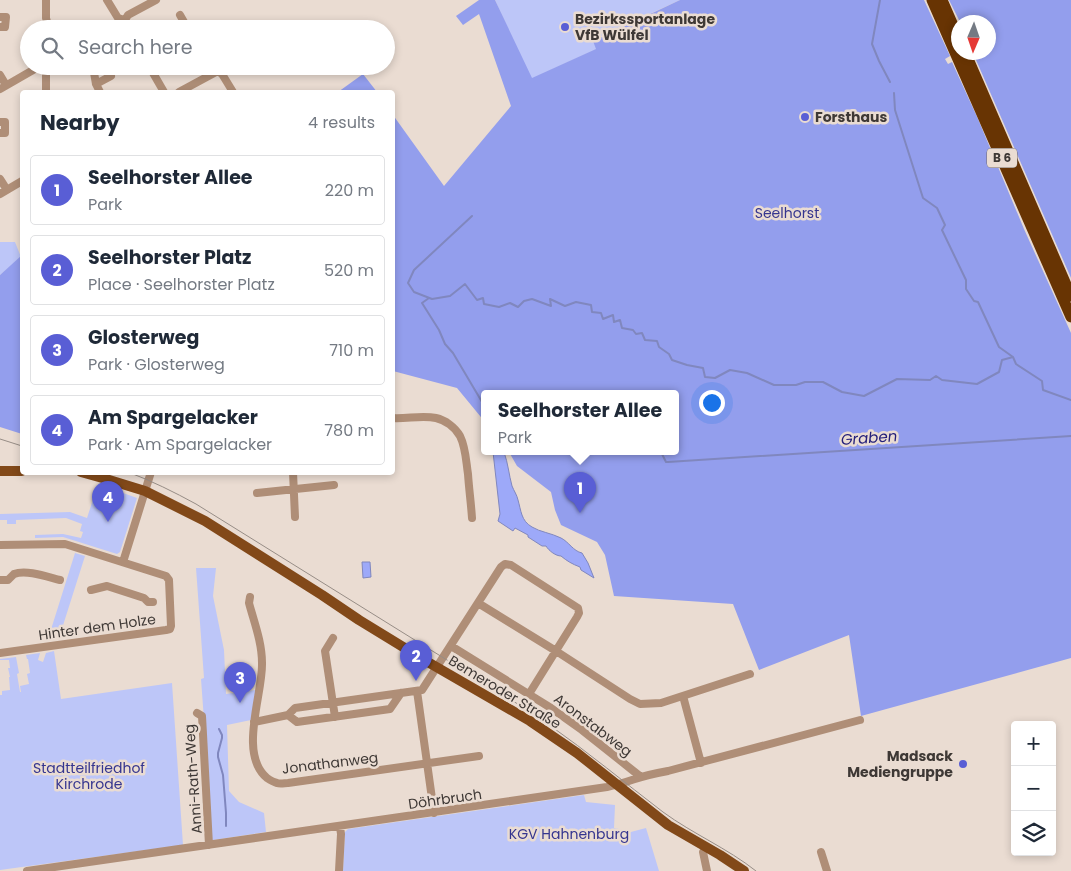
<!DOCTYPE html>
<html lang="en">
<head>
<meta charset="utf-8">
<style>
  body { margin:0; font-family:Poppins,sans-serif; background:#f2f2f3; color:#1f2937 }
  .controls { position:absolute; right:15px; bottom:15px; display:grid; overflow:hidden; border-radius:5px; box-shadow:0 2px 8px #0003 }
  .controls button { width:45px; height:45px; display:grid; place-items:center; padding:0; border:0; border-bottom:1px solid #e0e1e3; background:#fff; color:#1f2937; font:25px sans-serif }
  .compass { position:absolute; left:951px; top:15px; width:45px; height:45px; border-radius:50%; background:#fff; box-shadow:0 2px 8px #0003; rotate:182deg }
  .you { position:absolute; left:711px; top:402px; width:18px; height:18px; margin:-12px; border:4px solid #fff; border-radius:50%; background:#1a73e8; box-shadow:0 0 0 8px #1a73e833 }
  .badge { display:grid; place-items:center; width:32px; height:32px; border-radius:50%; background:#595ed5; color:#fff; font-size:16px; font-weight:700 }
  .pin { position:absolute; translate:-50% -41px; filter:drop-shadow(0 1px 2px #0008) }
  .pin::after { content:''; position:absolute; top:26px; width:18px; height:15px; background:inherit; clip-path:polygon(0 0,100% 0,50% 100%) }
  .popup { position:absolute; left:481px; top:390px; width:198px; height:65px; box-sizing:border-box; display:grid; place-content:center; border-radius:5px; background:#fff; filter:drop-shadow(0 1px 4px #0005); font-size:16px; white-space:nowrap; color:#747a83 }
  .popup b { font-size:19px; color:#1f2937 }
  .popup::after { content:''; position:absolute; left:50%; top:100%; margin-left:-10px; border:10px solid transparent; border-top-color:#fff }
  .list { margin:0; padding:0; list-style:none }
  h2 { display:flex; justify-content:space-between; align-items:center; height:65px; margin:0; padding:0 20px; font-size:21px }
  h2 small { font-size:16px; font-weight:400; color:#747a83 }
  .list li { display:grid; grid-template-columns:32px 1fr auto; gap:15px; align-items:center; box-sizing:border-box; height:70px; margin:0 10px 10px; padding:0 10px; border:1px solid #e0e1e3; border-radius:5px }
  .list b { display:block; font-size:19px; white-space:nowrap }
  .list p { margin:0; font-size:16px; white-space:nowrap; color:#747a83 }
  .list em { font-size:16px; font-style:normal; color:#747a83 }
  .icon { flex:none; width:28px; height:28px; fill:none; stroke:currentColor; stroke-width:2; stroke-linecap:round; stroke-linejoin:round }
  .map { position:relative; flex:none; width:1071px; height:871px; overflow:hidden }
  .search { position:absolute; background:#fff; box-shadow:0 2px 8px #0003; left:20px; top:20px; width:375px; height:55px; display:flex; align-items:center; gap:12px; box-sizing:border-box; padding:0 18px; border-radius:28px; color:#747a83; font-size:19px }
  .panel { position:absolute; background:#fff; box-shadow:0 2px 8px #0003; left:20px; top:90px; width:375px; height:385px; border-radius:5px }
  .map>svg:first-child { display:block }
  .green { fill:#bdc6f8 }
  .forest { fill:#939eed }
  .water { fill:#9da9f9; stroke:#8087be }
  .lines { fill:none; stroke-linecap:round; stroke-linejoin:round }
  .stream { stroke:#8087be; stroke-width:2 }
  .minor { stroke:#af8e77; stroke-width:8 }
  .major { stroke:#824919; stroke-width:10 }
  .highway { stroke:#683403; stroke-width:11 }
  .tram { stroke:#978d86; stroke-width:1 }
  .poi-dot { fill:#595ed5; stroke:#eadcd2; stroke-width:2 }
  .labels { text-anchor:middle; stroke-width:5; stroke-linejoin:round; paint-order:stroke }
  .shield { fill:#eadcd2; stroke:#726964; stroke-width:1 }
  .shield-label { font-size:12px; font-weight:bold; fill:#3e3835 }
  .poi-label { font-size:14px; font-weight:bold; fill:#3e3835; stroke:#eadcd2; text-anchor:start }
  .park-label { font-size:14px; fill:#35358f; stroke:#eadcd2 }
  .street-label { font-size:14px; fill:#3e3835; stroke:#eadcd2 }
  .water-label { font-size:15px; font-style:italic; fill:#25207a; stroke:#eadcd2 }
</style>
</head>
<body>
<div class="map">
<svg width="1071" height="871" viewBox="0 0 1071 871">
  <rect width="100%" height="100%" fill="#eadcd2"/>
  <path class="green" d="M495,0H680L593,40L597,49L531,79Z
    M0,242H15L21,257L0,275Z
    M98,484L137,498L120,552L117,554L63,537L35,538V535L63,534L81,538L83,532L80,531L82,524L66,518L16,520V524H7V520H0V514L70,512L87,518Z
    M75,553L85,556L59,638L48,639Z
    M196,568H216L213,596L224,650L226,694L256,690L251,720L227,725L229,791L239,802L264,813L266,832L207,841L204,720L201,679L204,678Z
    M54,651L61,699L172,683L183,845L0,870V695H2V691L10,690L9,677H10L8,668H10L9,660H0V659L16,657L19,673L17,674L20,692H21L20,686L29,684L27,674L30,673L28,659H27L26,655L40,653L38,660L43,662L46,653Z
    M584,795L586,802L615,805L614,828L624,830L627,833L646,828L659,871H343L345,832L348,829Z"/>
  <path class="forest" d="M479,0H495L532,78L596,49L593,41L680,0H924L950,56L945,59L948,64L952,62L978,119L1024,229L1071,333V658L861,716L849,635L759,670L733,604L614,596L605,555L597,542L561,525L555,510L551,492L517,466L509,452H675V394H485V422L457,388L393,371V115L444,186L511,106L479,14L463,25L456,16Z
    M949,0H1071V278L973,53L988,52V22H960Z
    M363,74L377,92H338Z
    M22,255V434L0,427V275Z"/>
  <path class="water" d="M493,452H504C508,463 509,475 512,486C514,491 517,495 518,500C521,510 521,521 532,527C540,532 551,533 561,538C569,542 573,551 582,553L588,563L594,578L581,570L580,567C572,564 567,561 561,556C556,556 549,551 546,546H542L528,537V535L515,528L513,531L498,521L500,514Z
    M362,562H370L371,577L363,578Z"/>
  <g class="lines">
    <path class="stream" d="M880,0L872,44L879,61L890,82
      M894,93L895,110L923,198L937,208L945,225L942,230L966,280V289L974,301L978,302L999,347L1013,357
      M472,216L414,270L408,283L414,292L432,299L450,296L465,284L477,300L483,298L484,304L499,307L510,303L518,307L524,301L532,299L551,306L550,299L565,306L576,302L591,305L592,312L601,313L603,319L613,315L614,322L620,320L622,328L633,330L636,334L642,333L645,340L657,341L659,347L669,354L672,360L687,365L703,368L705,377L715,378L730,370L747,373L774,385H796L805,382H823L842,392L864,396L897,379L930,380L936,376L942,380L977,384L999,372L1002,360L1013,357L1016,364L1042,381L1043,390L1071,400
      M429,298L422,303L439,330L445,344L453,353L485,407
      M661,452L666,462H668L1071,436
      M219,729L222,735V738L218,753V757L223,775L226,813V826"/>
    <path class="minor" d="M46,0V18L49,29
      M107,0L118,18L125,20
      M180,15L188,29
      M0,17H6L5,27H0
      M128,29L125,20L128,15L156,0
      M42,66L46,73V92
      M96,66L93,67L96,84L100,92
      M149,66L164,92
      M0,75L6,85
      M96,84L111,76L105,66
      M0,89L40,66
      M179,92L216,72H219L222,74L233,92
      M0,122H5V133H0
      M0,179L7,190
      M0,194L22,181
      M392,418C407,419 422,415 436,418C445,420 455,427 460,436C466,448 466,462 468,474C469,489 471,503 472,518
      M293,472L295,517
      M257,493L334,485
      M0,545L65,544L166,576L169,580L171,626L170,629L166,630L0,653
      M123,562L151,472
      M0,580H8C10,578 12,576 14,574C26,569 48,577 60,580
      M91,590L107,586L144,598L148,602H153
      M250,597L249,603C254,622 262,642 262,663C263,694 238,754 267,778C270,780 273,782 277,783C280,784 285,783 288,783L479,756
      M478,603L556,651L630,699L640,704L661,703L750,674
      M333,638L325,651L335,717
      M451,646L551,708L582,730L641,777
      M417,691L434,813
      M683,696L701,763
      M197,713L202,716L209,845
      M288,715L297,722L390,709L401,693
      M254,722L288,715L295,708L422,690L501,567L505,564L511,565L578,608L579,613L577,617L529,694
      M706,847L703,852L707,871
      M821,852L827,871
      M27,871L607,787C617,785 626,782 635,779C646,775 657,773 668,771L860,720
      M339,871L341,834L340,827"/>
    <path class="major" d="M0,471H22
      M81,472L106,479L145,491L205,521L322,595L359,620L426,661L530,721L577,753L668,825L720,855L744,871"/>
    <path class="highway" d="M932,0L1071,317
      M942,0L958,37
      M965,52L1071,296"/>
    <path class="tram" d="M0,439L22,446
      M128,472C152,481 174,492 196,504L500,693C516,703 533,713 548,724C588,752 625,783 663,812C693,834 727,848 756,871"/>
  </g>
  <g class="poi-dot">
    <circle cx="565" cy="27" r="5"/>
    <circle cx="805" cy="117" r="5"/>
    <circle cx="963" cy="764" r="5"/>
  </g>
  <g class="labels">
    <rect class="shield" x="987" y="148.5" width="30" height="19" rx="4"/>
    <g class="shield-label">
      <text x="1002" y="162">B 6</text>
    </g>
    <g class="poi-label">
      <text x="575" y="24">Bezirkssportanlage<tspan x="575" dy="16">VfB Wülfel</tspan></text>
      <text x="815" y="122">Forsthaus</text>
      <text x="953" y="761" text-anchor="end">Madsack<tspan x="953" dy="16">Mediengruppe</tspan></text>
    </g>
    <g class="park-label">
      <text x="787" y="218">Seelhorst</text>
      <text x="89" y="773">Stadtteilfriedhof<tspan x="89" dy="16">Kirchrode</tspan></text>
      <text x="569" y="839">KGV Hahnenburg</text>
    </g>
    <g class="street-label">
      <text transform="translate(97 627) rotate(-8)" y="5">Hinter dem Holze</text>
      <text transform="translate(505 692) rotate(31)" y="5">Bemeroder Straße</text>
      <text transform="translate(593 725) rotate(37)" y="5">Aronstabweg</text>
      <text transform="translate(330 763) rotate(-7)" y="5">Jonathanweg</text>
      <text transform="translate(193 779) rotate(-94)" y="5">Anni-Rath-Weg</text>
      <text transform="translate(445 799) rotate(-8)" y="5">Döhrbruch</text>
    </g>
    <g class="water-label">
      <text transform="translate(869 438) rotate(-4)" y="5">Graben</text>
    </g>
  </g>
</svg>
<div class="controls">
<button>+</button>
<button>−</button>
<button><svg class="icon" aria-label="layers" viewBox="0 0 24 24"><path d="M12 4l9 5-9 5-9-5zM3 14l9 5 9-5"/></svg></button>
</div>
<svg class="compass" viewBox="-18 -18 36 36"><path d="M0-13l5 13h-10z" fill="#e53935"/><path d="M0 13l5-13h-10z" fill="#747a83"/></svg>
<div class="you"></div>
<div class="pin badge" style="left:580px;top:513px">1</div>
<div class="popup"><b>Seelhorster Allee</b>Park</div>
<div class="pin badge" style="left:416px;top:681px">2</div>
<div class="pin badge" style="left:240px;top:703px">3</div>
<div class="pin badge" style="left:108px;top:522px">4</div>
<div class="search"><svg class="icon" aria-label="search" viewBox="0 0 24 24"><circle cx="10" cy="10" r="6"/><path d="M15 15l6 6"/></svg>Search here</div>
<section class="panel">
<h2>Nearby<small>4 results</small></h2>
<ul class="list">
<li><span class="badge">1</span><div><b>Seelhorster Allee</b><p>Park</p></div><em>220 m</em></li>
<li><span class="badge">2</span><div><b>Seelhorster Platz</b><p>Place · Seelhorster Platz</p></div><em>520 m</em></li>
<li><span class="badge">3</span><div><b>Glosterweg</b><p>Park · Glosterweg</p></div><em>710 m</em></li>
<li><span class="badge">4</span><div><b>Am Spargelacker</b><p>Park · Am Spargelacker</p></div><em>780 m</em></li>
</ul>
</section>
</div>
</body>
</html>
